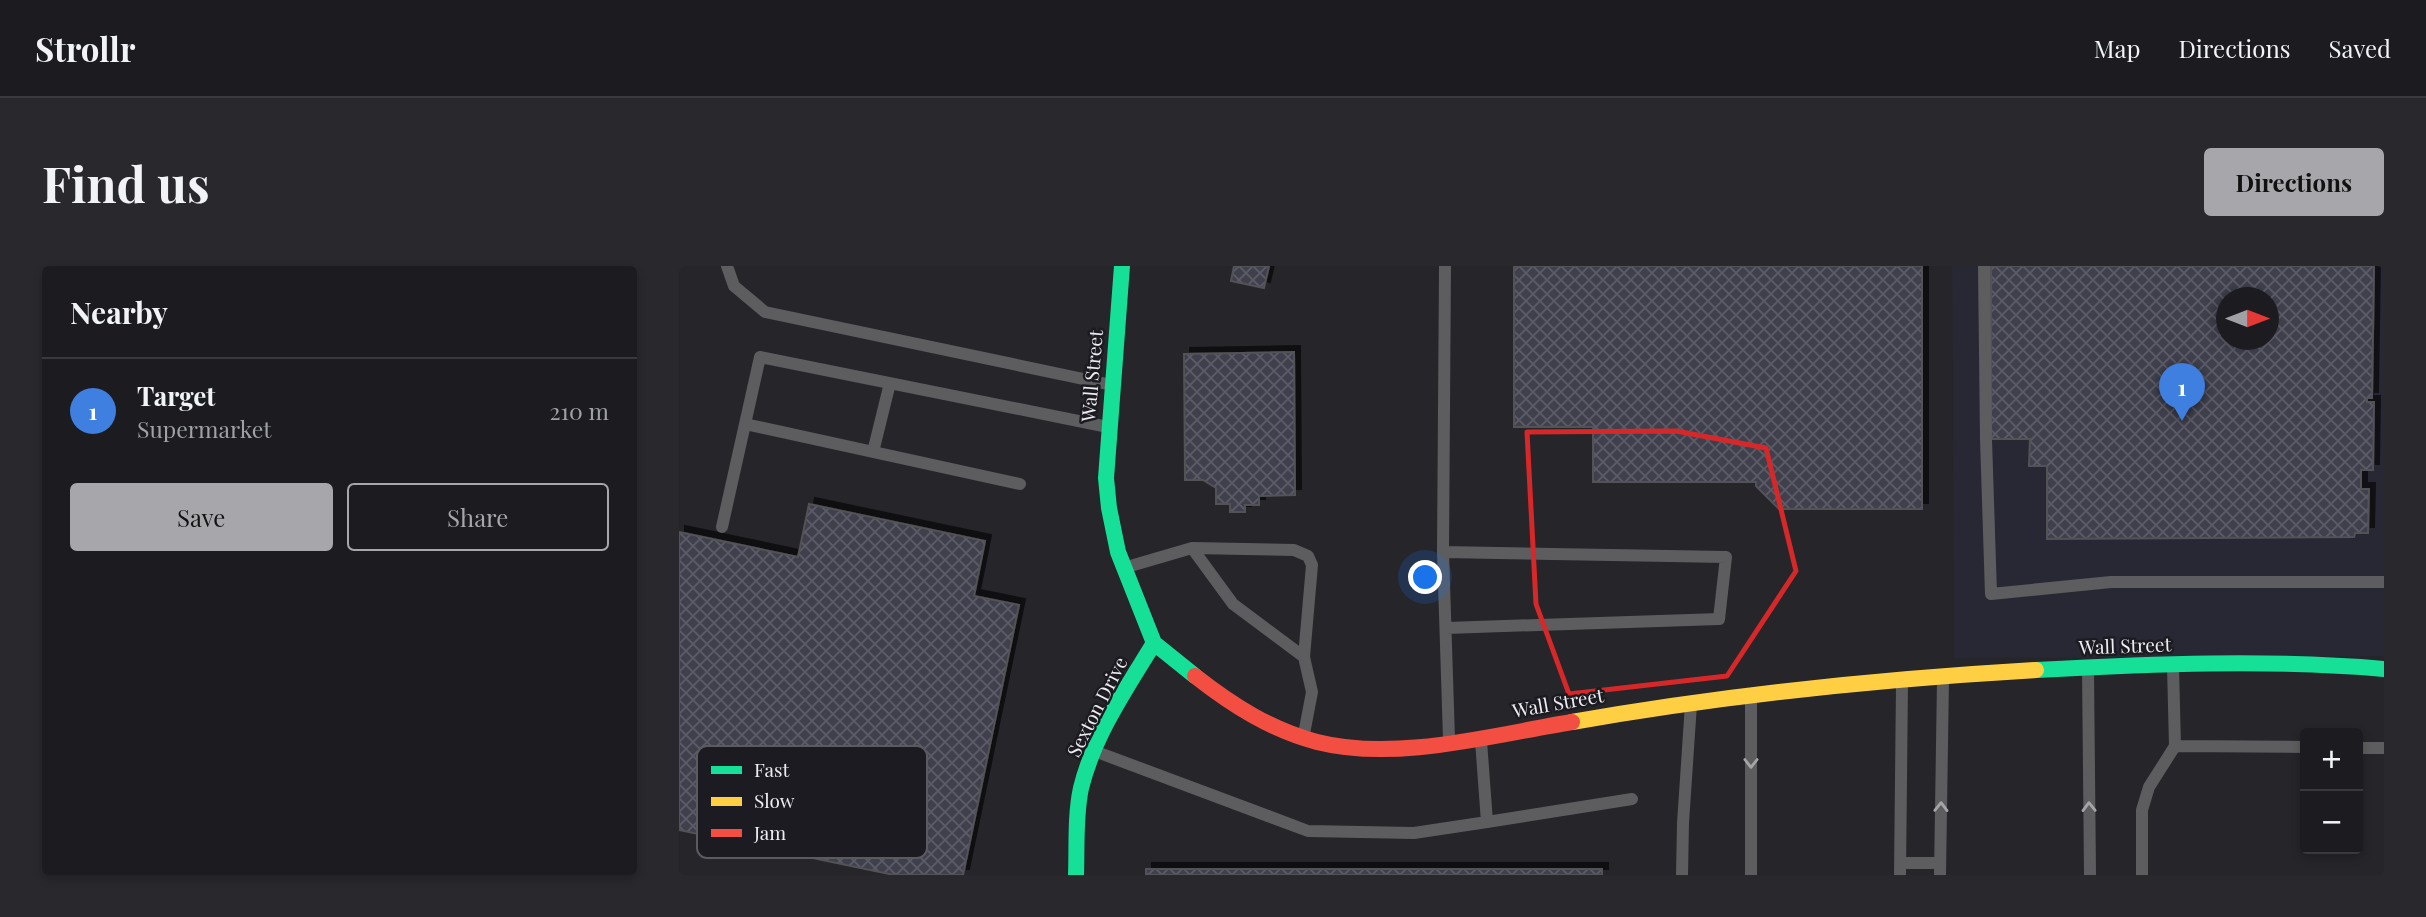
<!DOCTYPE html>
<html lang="en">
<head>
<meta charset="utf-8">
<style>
  body { margin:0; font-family:"Playfair Display",serif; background:#29292d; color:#f1f3f6 }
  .controls { position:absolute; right:21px; bottom:21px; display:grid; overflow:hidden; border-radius:7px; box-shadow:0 4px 10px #0003 }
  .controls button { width:63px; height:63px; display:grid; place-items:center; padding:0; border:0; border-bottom:2px solid #3a3a3e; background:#1c1c20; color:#f1f3f6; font:35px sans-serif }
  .compass { position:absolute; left:1537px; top:21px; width:63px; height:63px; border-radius:50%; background:#1c1c20; box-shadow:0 4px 10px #0003; rotate:90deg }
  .you { position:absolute; left:747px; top:312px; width:24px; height:24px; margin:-18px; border:5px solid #fff; border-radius:50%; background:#1a73e8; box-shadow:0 0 0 10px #1a73e833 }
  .badge { display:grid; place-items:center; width:46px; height:46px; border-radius:50%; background:#a7a7ab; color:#fff; font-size:23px; font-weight:700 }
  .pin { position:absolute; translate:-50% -58px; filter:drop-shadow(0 2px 4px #0008) }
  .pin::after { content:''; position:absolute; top:37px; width:24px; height:21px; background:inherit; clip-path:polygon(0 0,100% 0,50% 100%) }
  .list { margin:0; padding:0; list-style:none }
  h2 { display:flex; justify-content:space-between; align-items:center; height:91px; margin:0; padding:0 28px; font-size:30px }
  h2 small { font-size:23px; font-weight:400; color:#a0a1a5 }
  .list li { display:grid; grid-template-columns:46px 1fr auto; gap:21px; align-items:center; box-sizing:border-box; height:105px; padding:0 28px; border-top:2px solid #3a3a3e }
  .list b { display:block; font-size:26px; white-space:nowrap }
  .list p { margin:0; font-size:23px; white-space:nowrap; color:#a0a1a5 }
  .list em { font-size:23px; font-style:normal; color:#a0a1a5 }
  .actions { display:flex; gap:14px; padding:21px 28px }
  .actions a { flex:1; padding:16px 0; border:2px solid #a7a7ab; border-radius:7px; text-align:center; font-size:24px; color:#a7a7ab }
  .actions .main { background:#a7a7ab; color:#111 }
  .map { position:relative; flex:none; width:1705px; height:609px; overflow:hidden; border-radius:7px }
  header { display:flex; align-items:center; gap:42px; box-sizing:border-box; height:98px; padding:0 35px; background:#1c1c20; border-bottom:2px solid #3a3a3e }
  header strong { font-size:33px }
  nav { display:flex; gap:38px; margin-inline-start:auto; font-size:24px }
  .intro { display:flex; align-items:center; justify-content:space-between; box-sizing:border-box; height:168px; padding:0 42px }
  h1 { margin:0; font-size:49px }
  .button { padding:18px 32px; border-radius:7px; background:#a7a7ab; color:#111; font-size:24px; font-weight:700 }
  main { display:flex; gap:42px; padding:0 42px }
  aside { flex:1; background:#1c1c20; border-radius:7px; box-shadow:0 4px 10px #0003 }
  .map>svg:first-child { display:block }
  .built { fill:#282834; fill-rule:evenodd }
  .building { fill:url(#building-cross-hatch); stroke:#525255; stroke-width:2; fill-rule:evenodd; filter:url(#shadow) }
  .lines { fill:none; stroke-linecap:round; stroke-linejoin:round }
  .lane { stroke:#5d5d5f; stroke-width:12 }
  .fast { stroke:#16e098; stroke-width:16 }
  .slow { stroke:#ffcf43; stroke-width:16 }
  .jam { stroke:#f24e42; stroke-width:16 }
  .oneway { stroke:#a5a5a8 }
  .marked { fill:none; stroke:#d62828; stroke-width:5; stroke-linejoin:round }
  .labels { text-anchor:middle; stroke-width:5; stroke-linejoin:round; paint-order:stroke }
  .street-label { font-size:19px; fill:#ededf1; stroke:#1b1b21 }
  .key { fill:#1b1b21; stroke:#5a5a5f; stroke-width:2 }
  .key-label { font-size:19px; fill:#ededf1 }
</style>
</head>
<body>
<header>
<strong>Strollr</strong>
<nav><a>Map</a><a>Directions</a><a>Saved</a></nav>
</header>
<div class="intro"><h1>Find us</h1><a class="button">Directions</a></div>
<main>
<aside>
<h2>Nearby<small></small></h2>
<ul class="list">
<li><span class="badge" style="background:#3f7fe0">1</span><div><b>Target</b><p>Supermarket</p></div><em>210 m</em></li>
</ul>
<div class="actions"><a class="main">Save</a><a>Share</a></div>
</aside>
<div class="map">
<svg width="1705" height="609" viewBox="0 0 1705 609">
  <defs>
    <pattern id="building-cross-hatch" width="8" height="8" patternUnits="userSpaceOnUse" patternTransform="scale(1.75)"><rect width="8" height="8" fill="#403f4e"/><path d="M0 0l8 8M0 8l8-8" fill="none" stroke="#5c5b68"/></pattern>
    <filter id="shadow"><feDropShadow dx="6" dy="-6" stdDeviation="0" flood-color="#0009"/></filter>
  </defs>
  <rect width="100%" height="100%" fill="#25252a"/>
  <path class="built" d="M1273,0H1705V390L1275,392ZM1548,32H1590V74H1548Z"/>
  <path class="building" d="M555,0H590L585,22L552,15Z
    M835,0H1243V243H1100L1077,220V216H914V161H835Z
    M1312,0H1695L1693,132H1688V136H1695L1694,204H1682V223H1690L1689,267H1676L1675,271L1368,273V200H1350L1351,173H1312ZM1548,32H1590V74H1548Z
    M615,86L616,229L580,230V239H566V246H551V238H537V222L524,214H506L505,88Z
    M130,238L306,275L295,330L340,339L284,609H215L0,564V266L119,291Z
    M467,603H923V609H467Z"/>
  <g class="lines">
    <path class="lane" d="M48,0L55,20L86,46L433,119
      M1305,0L1307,173L1312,328L1432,316H1705
      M66,158L341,218
      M194,186L211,117
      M43,261L81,91L429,161
      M513,282L615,284L629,290L633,299L625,391
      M764,286L766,0
      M448,301L513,282L554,338L625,391L633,426L625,468
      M767,362L1040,353L1047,291L764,286L770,473
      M1494,401L1496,480L1626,481
      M1409,403L1411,609
      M802,475L808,556L953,533
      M1679,482H1705
      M418,486L629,565L735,567L808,556
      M1221,597H1261
      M1003,609L1004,557L1012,438
      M1072,609V433
      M1221,609L1223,417
      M1261,609L1264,413
      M1463,609V544L1470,521L1496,480"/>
    <path class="fast" d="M443,0L427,212L430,242L439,286L475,377L516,410
      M1357,404C1470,398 1592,393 1705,403
      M397,609C398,580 396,550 402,522C415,469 447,423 475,377"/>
    <path class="slow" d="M893,456C1046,429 1201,413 1357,404"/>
    <path class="jam" d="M516,410C553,439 592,464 638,476C717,496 814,469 893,456"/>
  </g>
  <defs><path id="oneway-chevron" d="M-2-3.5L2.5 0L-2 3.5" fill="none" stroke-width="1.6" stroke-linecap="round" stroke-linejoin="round" transform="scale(1.75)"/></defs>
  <g class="oneway">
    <use href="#oneway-chevron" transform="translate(1072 497) rotate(90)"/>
    <use href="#oneway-chevron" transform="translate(1262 541) rotate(-89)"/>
    <use href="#oneway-chevron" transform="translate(1410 541) rotate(-91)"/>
  </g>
  <path class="marked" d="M997,165L1087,182L1117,305L1048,410L890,428L857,338L848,166Z"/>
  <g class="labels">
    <g class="street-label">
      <text transform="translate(413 110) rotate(-85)" y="7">Wall Street</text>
      <text transform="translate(1446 380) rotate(-2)" y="7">Wall Street</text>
      <text transform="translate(879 437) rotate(-10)" y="7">Wall Street</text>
      <text transform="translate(418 441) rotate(-63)" y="7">Sexton Drive</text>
    </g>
  </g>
  <rect x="18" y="480" width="230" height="112" rx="10" class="key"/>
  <rect x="32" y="500" width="31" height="8" fill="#16e098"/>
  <rect x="32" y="531" width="31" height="9" fill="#ffcf43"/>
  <rect x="32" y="563" width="31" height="8" fill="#f24e42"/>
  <g class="key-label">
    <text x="75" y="511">Fast</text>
    <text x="75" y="542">Slow</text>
    <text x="75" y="574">Jam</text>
  </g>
</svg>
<div class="controls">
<button>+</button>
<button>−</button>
</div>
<svg class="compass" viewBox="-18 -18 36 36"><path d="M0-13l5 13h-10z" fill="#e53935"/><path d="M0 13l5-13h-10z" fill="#a0a1a5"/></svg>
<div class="you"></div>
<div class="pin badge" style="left:1503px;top:155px;background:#3f7fe0">1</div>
</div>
</main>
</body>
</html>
